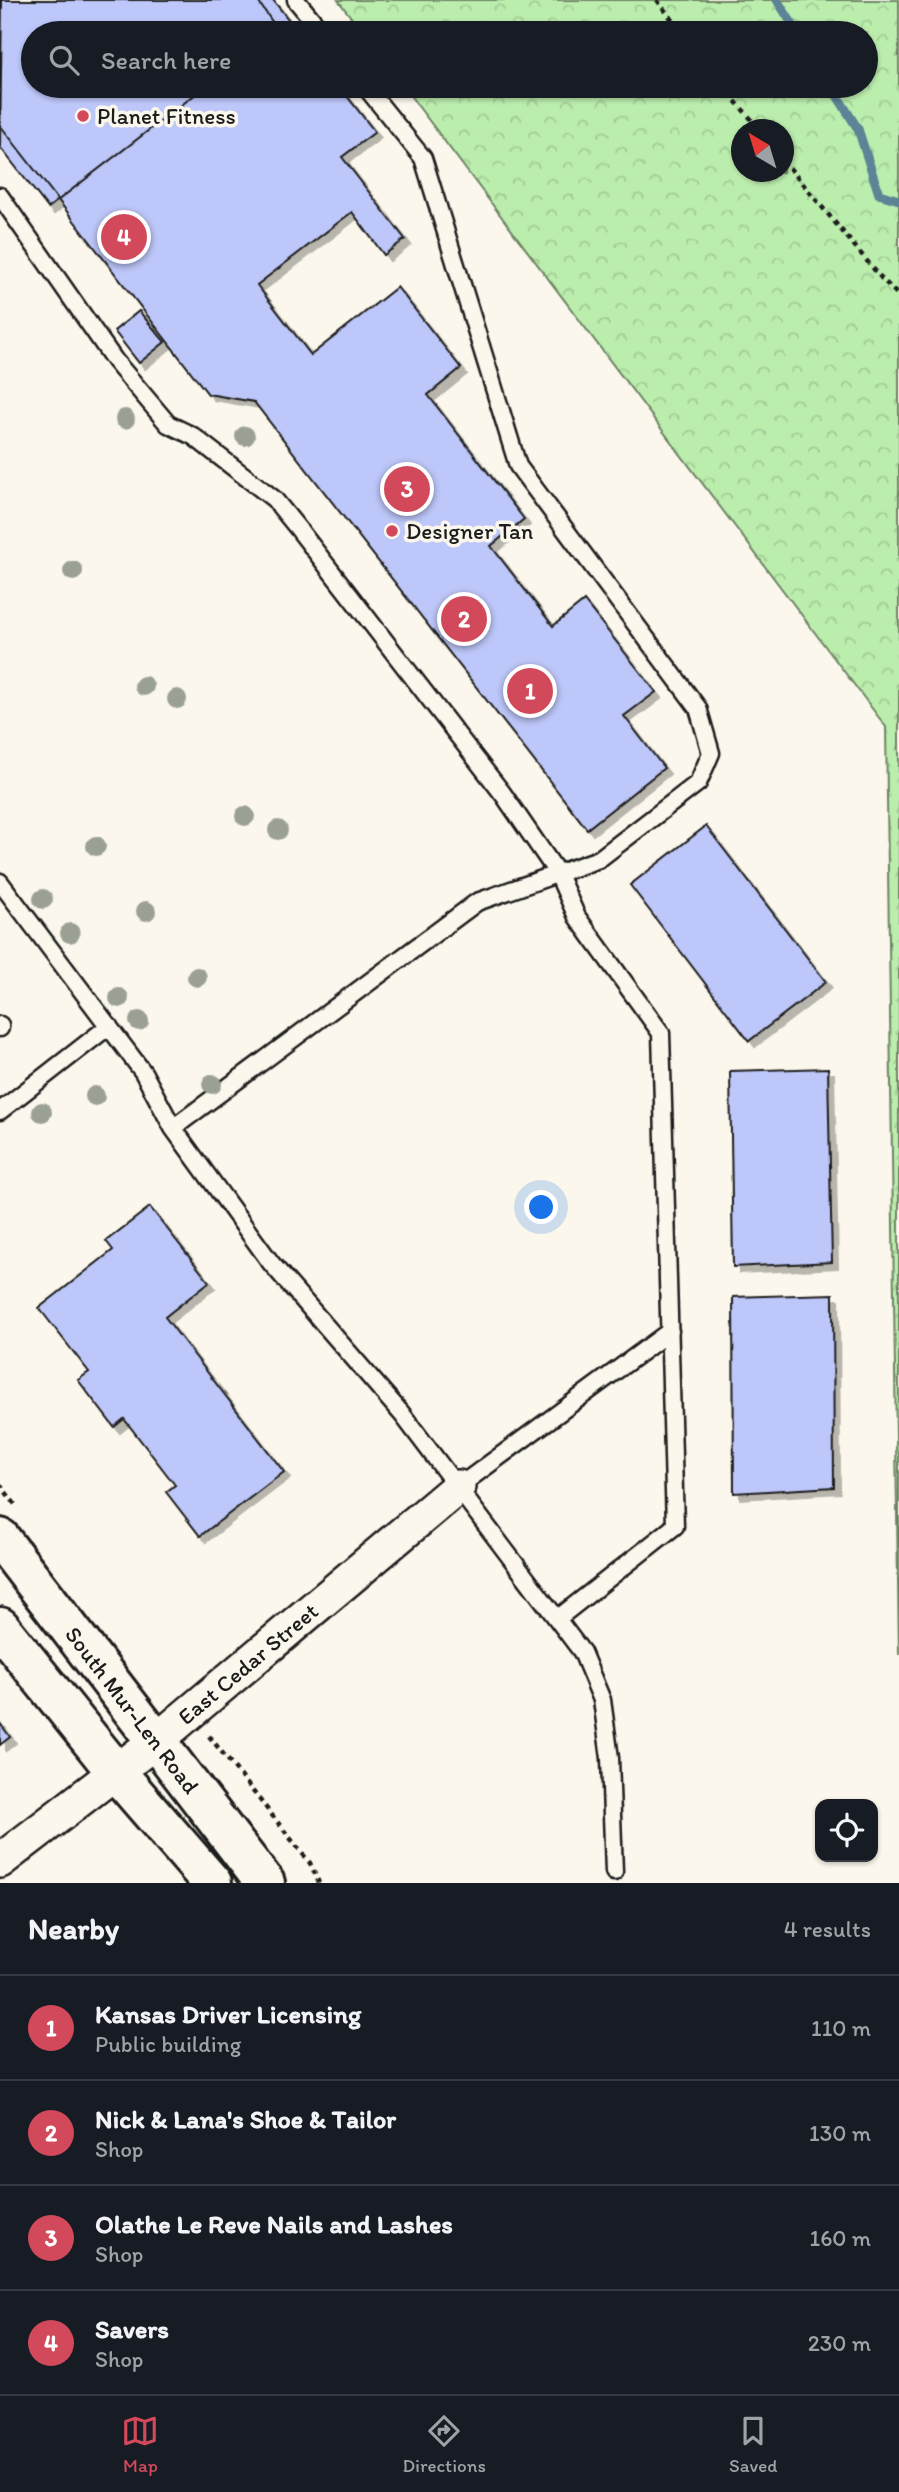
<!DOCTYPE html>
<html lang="en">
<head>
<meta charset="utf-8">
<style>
  body { margin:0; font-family:Itim,sans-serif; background:#242831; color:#f1f3f6 }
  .controls { position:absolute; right:21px; bottom:21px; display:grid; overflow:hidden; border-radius:14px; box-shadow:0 2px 5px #0004 }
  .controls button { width:63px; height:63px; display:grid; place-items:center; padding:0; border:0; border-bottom:2px solid #363941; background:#171b24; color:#f1f3f6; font:35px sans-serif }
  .compass { position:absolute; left:731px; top:119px; width:63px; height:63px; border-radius:50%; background:#171b24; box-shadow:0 2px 5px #0004; rotate:322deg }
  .you { position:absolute; left:542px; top:1208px; width:24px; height:24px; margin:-18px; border:5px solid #fff; border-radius:50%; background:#1a73e8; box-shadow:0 0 0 10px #1a73e833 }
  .badge { display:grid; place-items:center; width:46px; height:46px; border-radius:50%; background:#d1495b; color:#fff; font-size:23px; font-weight:700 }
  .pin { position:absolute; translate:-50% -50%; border:4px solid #fff; box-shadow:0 2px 7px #0006 }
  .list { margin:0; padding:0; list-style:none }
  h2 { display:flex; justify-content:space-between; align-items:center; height:91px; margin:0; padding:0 28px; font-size:30px }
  h2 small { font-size:23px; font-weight:400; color:#9ea1a6 }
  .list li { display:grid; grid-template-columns:46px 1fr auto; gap:21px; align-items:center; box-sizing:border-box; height:105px; padding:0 28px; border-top:2px solid #363941 }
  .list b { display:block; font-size:26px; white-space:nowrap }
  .list p { margin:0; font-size:23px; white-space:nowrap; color:#9ea1a6 }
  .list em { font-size:23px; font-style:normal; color:#9ea1a6 }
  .icon { flex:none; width:38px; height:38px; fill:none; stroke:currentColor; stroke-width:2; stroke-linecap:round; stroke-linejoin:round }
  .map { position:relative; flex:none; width:899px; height:1883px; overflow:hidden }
  .search { position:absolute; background:#171b24; box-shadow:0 2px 5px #0004; left:21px; right:21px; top:21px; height:77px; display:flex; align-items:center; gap:18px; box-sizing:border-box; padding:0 24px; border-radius:38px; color:#9ea1a6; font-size:26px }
  .sheet { height:511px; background:#171b24 }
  nav { display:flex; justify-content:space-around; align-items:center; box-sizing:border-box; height:98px; border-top:2px solid #363941; background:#171b24; font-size:19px; color:#9ea1a6 }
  nav a { display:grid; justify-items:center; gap:4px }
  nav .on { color:#d1495b }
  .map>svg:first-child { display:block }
  .forest { fill:url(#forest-crowns); stroke:#6c8464; stroke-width:2; fill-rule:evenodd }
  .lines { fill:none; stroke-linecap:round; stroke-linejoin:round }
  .stream { stroke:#5c8396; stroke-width:9 }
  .building { fill:#bdc7f9; stroke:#1c1c1c; stroke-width:2; filter:url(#shadow) }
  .lane-casing { stroke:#1c1c1c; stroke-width:21 }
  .street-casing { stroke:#1c1c1c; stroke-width:38 }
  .secondary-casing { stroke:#1c1c1c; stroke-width:44 }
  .path { stroke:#1c1c1c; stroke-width:4.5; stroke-dasharray:5 5; stroke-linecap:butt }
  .lane { stroke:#fbf7ec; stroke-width:16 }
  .street { stroke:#fbf7ec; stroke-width:33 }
  .secondary { stroke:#fbf7ec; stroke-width:38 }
  .tree { fill:#9ba192 }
  .poi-dot { fill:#d1495b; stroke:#fbf7ec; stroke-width:2.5 }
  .labels { text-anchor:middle; stroke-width:7; stroke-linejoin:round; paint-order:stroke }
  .poi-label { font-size:23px; fill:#1c1c1c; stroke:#fbf7ec; text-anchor:start }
  .street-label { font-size:23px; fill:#1c1c1c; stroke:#fbf7ec }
</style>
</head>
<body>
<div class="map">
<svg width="899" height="1883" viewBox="0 0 899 1883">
  <defs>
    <pattern id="forest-crowns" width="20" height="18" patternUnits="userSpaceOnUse" patternTransform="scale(1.75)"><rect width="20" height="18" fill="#bbedad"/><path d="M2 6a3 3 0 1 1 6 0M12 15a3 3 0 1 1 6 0" fill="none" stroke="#a0cb94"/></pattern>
    <filter id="shadow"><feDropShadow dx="6" dy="6" stdDeviation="0" flood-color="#0004"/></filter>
  </defs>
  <rect width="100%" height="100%" fill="#fbf7ec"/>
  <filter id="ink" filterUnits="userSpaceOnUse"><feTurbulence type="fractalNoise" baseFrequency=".0143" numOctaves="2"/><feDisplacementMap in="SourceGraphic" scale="14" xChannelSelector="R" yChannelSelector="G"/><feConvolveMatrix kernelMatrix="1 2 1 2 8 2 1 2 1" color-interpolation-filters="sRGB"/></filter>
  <g filter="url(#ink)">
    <path class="forest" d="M338,0H899V1655L886,727L403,86H866V33H363ZM741,130H783V172H741Z"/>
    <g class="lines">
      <path class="stream" d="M777,0L798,33
        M831,86L858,129L879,194L899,200"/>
    </g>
    <path class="building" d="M0,0H273L299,33H33V86H339L375,132L342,157L405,239L384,255L352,212L257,285L311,355L397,287L461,368L428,395L524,519L491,546L553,626L584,601L656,692L624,716L664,768L587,829L254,402L208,394L0,125Z
      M2,0H257L278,30L274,33H33V86H206L48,208L0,147Z
      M139,311L165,342L139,363L114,331Z
      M706,826L826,982L749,1041L630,885Z
      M828,1068L832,1262L733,1267L730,1071Z
      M150,1207L209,1282L165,1317L284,1472L200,1536L166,1492L175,1485L124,1419L114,1427L78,1380L89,1372L39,1308L113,1250L106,1241Z
      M833,1294L834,1487L734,1493L733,1297Z
      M0,1723L10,1737L0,1745Z"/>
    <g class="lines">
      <defs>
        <path id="lane" d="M296,0L323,33
          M0,196L115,361L168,424L193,436L274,499L300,531L503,794L558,874L577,917L661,1033L675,1526L557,1619
          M0,882L143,1072L173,1128L271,1263L402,1414L582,1652L602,1700L610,1758L614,1872
          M0,1025V1028
          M0,1111L109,1026
          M173,1128L477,902L599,859L698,783L711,753L698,708L518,466L423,158L365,86
          M458,1487L670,1331"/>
        <g id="street">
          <path id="s1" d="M0,1861L156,1741L458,1487"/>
        </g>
        <g id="secondary">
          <path id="s2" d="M0,1538L265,1883"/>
          <path d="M0,1627L117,1773L212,1883"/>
        </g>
      </defs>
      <use href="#lane" class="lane-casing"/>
      <use href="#street" class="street-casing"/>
      <use href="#secondary" class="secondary-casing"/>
      <path class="path" d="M657,0L682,33
        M722,86L761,130
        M783,160L882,279L899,296
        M0,1484L17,1507
        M209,1736L310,1863L319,1883"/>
      <use href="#lane" class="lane"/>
      <use href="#street" class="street"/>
      <use href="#secondary" class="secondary"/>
    </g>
    <g class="tree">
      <circle cx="125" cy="419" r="10"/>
      <circle cx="245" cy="436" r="10"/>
      <circle cx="73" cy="571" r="10"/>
      <circle cx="144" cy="686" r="10"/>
      <circle cx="177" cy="699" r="10"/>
      <circle cx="245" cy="816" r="10"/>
      <circle cx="278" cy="830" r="10"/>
      <circle cx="96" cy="846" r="10"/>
      <circle cx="43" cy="899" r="10"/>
      <circle cx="146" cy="911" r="10"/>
      <circle cx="70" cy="933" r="10"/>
      <circle cx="197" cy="977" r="10"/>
      <circle cx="119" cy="998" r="10"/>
      <circle cx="139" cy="1021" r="10"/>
      <circle cx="212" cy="1084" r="10"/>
      <circle cx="95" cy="1096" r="10"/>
      <circle cx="42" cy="1112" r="10"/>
    </g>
  </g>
  <g class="poi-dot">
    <circle cx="83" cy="116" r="7"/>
    <circle cx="392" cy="531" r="7"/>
  </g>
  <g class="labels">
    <g class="poi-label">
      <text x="97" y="124">Planet Fitness</text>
      <text x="406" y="539">Designer Tan</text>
    </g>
    <g class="street-label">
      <text dy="8" stroke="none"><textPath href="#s1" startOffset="317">East Cedar Street</textPath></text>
      <text dy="8" stroke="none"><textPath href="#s2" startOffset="217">South Mur-Len Road</textPath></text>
    </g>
  </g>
</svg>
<div class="controls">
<button><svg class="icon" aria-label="locate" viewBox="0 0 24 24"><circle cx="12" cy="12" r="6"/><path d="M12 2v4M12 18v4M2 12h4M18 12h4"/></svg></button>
</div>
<svg class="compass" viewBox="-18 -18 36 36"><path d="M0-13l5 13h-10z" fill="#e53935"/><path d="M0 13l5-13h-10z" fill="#9ea1a6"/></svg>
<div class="you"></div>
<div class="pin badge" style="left:530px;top:691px">1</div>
<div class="pin badge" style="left:464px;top:619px">2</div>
<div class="pin badge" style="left:407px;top:489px">3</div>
<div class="pin badge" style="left:124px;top:237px">4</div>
<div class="search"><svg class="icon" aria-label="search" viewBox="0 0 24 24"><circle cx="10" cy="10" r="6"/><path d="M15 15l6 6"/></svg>Search here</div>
</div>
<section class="sheet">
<h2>Nearby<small>4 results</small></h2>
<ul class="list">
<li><span class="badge">1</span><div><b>Kansas Driver Licensing</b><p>Public building</p></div><em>110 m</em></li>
<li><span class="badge">2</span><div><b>Nick &amp; Lana's Shoe &amp; Tailor</b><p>Shop</p></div><em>130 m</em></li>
<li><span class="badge">3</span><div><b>Olathe Le Reve Nails and Lashes</b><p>Shop</p></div><em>160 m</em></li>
<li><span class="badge">4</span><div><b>Savers</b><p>Shop</p></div><em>230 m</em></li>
</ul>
</section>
<nav>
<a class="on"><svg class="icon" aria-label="map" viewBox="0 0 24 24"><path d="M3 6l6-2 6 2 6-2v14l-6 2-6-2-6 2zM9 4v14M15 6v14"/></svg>Map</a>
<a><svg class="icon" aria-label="directions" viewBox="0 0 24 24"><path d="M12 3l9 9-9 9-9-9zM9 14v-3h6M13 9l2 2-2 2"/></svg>Directions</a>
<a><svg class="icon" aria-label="saved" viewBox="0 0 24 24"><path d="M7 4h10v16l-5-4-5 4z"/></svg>Saved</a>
</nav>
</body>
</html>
